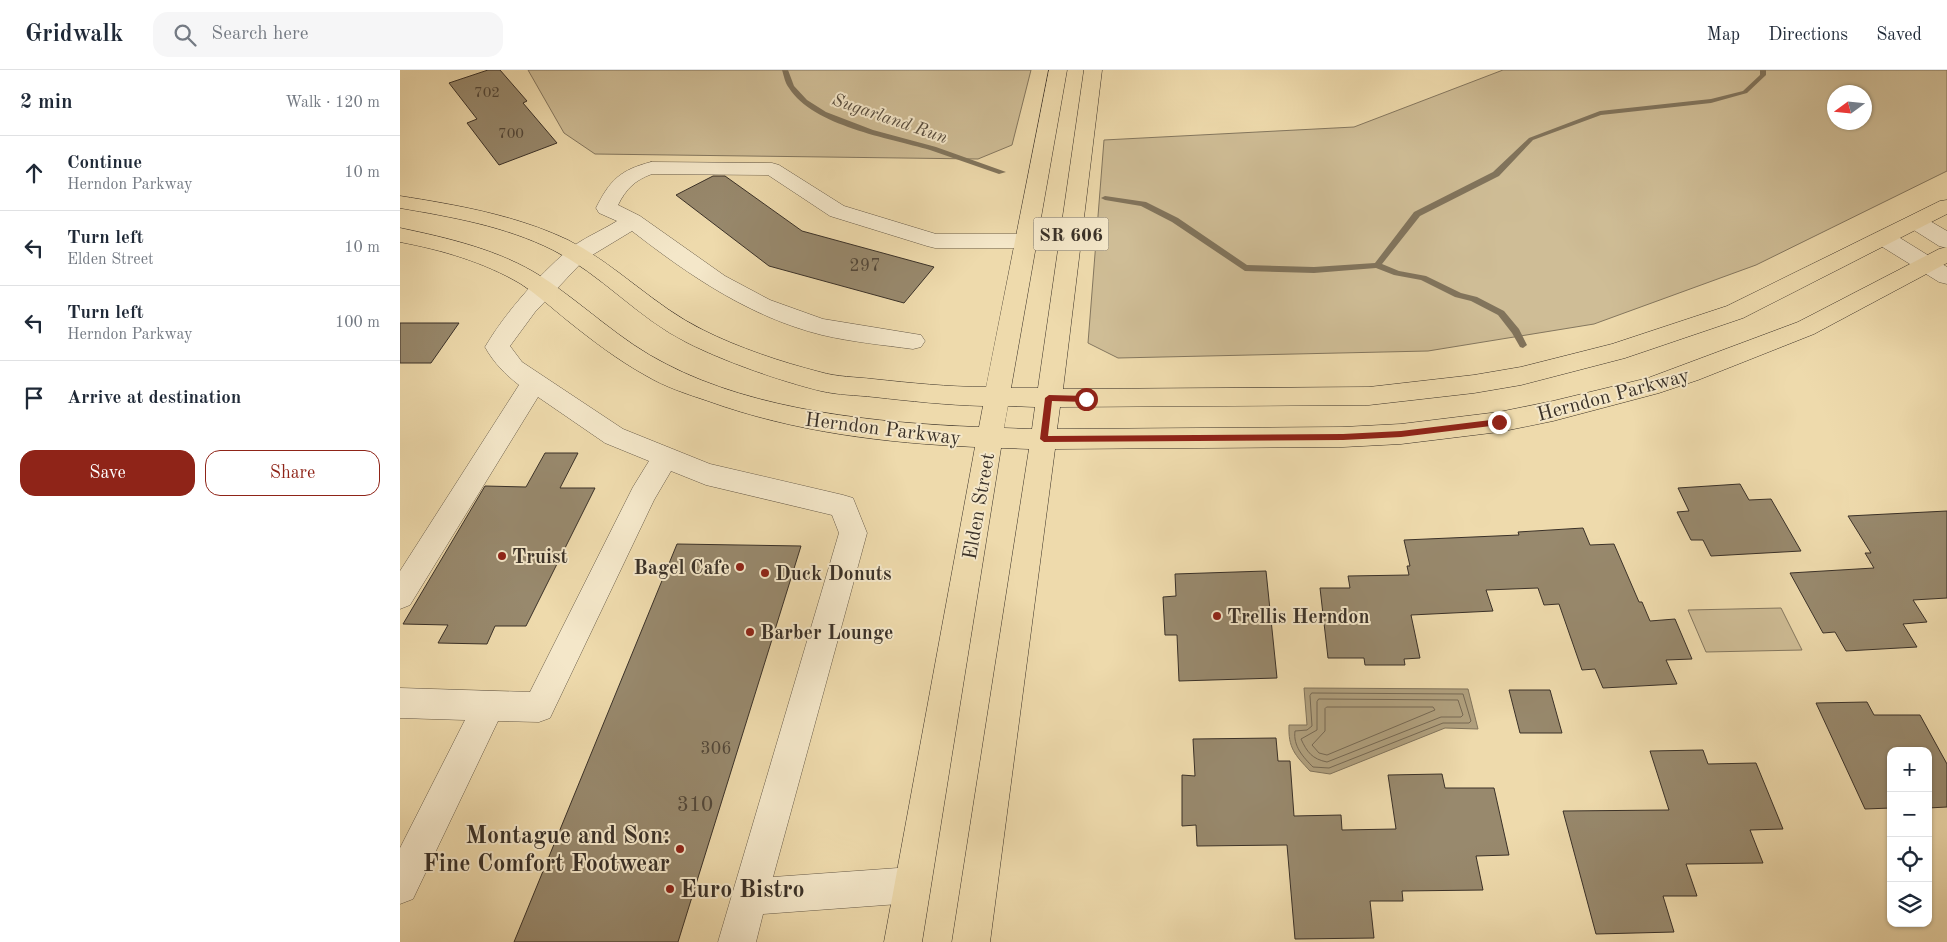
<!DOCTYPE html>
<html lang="en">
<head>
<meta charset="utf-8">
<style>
  body { margin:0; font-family:"Old Standard TT",serif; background:#f6f6f7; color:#1f2937 }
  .controls { position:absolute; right:15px; bottom:15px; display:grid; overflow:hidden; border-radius:10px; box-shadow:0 1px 4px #0004 }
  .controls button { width:45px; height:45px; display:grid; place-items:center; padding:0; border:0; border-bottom:1px solid #e0e1e3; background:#fff; color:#1f2937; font:25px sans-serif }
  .compass { position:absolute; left:1427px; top:15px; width:45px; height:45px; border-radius:50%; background:#fff; box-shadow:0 1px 4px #0004; rotate:255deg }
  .stop { position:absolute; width:15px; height:15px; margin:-11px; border:4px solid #8f2418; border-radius:50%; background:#fff }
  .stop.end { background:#8f2418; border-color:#fff; box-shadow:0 1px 5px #0008 }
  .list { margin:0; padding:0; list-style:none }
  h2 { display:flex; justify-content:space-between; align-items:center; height:65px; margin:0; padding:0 20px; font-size:21px }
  h2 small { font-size:16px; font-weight:400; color:#747a83 }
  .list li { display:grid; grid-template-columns:32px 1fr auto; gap:15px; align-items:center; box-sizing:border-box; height:75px; padding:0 20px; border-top:1px solid #e0e1e3 }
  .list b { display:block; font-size:19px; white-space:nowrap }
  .list p { margin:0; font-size:16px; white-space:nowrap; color:#747a83 }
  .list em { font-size:16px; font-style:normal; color:#747a83 }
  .actions { display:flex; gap:10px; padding:15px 20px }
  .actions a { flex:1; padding:11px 0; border:1px solid #8f2418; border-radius:15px; text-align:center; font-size:18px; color:#8f2418 }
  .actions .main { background:#8f2418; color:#fff }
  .icon { flex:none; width:28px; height:28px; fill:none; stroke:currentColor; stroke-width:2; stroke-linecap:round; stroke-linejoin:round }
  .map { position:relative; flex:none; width:1547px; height:872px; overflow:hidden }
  header { display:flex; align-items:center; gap:30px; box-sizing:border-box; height:70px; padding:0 25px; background:#fff; border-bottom:1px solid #e0e1e3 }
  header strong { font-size:24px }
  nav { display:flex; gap:28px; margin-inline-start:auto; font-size:18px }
  .search { width:350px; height:45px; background:#f6f6f7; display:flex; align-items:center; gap:12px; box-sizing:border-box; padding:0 18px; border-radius:15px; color:#747a83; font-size:19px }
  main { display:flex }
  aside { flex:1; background:#fff }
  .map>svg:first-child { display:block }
  .green { fill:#cfbd96; stroke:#84775f; fill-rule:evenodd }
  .water { fill:#b1a17f; stroke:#81745c }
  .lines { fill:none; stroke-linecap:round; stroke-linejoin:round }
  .shore { stroke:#766954; stroke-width:1 }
  .stream { fill:#81745c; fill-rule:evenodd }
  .building { fill:#98896d; stroke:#3a3128 }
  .minor-casing { stroke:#675b49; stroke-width:1 }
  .major-casing { stroke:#3a3128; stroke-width:1 }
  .minor { fill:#f4e7c9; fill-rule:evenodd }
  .major { fill:#eedaac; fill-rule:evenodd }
  .route { fill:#8f2418 }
  .poi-dot { fill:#8f2418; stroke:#f4e7c9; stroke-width:2 }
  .labels { text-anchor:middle; stroke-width:4; stroke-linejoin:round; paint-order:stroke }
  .far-number-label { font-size:15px; fill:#524739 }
  .far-water-label { font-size:18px; font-style:italic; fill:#584d3e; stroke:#f4e7c9 }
  .number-label { font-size:18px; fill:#524739 }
  .shield { fill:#f4e7c9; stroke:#726858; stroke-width:1 }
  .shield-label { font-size:19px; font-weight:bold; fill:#3a3128 }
  .street-label { font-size:20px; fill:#3a3128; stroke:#f4e7c9 }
  .poi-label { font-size:20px; font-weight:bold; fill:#3a3128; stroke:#f4e7c9; text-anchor:start }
  .near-number-label { font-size:21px; fill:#524739 }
  .near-poi-label { font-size:24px; font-weight:bold; fill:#3a3128; stroke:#f4e7c9; text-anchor:end }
</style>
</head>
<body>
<header>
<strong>Gridwalk</strong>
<div class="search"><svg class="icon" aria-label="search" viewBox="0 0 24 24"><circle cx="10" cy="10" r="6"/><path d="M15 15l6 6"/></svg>Search here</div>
<nav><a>Map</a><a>Directions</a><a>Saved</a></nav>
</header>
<main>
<aside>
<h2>2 min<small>Walk · 120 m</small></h2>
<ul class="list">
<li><svg class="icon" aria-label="ahead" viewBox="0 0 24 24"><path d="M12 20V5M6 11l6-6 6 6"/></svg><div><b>Continue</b><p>Herndon Parkway</p></div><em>10 m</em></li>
<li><svg class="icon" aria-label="left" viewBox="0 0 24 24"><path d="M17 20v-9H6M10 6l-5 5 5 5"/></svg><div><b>Turn left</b><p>Elden Street</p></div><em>10 m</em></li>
<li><svg class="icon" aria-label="left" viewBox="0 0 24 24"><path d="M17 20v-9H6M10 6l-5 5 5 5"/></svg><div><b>Turn left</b><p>Herndon Parkway</p></div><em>100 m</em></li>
<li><svg class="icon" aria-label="arrive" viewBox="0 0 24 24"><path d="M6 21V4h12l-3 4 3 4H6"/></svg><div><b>Arrive at destination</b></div></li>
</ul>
<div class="actions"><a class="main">Save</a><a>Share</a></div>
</aside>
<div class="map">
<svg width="1547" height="872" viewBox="0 0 1547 872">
  <rect width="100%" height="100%" fill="#eedaac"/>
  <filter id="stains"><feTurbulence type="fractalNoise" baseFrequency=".004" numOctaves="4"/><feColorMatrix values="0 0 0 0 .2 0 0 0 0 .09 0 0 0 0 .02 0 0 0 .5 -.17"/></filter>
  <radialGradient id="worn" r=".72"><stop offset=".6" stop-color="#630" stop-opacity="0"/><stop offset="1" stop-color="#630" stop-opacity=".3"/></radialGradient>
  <path class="green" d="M128,0H631L612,75L578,89L195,84L164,63Z
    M1103,0H1547V101L1356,195L1194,254L1028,281L718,288L688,273L704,70L954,57ZM1464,22V52H1434V22Z
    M1381,538L1402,580L1306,582L1288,540Z"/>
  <path class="water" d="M904,618L1068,619L1078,659L1045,658L930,704L910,701C895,685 888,678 889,655H907Z"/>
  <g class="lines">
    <path class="shore" d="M912,623L1063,624L1071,651L1069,653H1043L929,698L913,697C903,687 893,676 895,661L907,660L912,656L910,626Z
      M919,629L1058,630L1063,645L1061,647H1041L927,692C912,689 907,682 901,669L917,660V632Z
      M927,637H1033L1035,640L927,685L919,683L912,675L925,661V639Z"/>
    <path class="stream" d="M382,0H388L394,16L407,30L426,42L473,60L536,77L606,102L599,104C576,96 553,88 530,80C489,68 413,56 389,18C385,13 384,6 382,0Z
      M1360,0H1366V5L1347,23L1311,33L1201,45L1133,70L1099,106L1020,146L982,194L999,201L1026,206L1061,223L1077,227L1104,241L1119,259L1127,275L1123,278L1120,277L1112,263L1098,245L1071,231L1055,227L1021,210L994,205L976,198L914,203L845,201L772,152L741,136L705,130L701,128L705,126L746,132L778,148L847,195L914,197L975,193L1014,142L1093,102L1129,68L1200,41L1311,29L1343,21L1360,5Z"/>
  </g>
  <path class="building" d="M88,0H100L127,31L123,33L157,73L99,95L67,53L77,49L49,13Z
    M313,106H325L402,161L534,197L504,233L369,196L276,125Z
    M0,253H59L31,293H0Z
    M145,383H178L160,418H195L126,556H95L87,574L38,573L48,555L3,554L85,416L126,417Z
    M1340,414L1349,430L1371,429L1401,481L1311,486L1303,470H1291L1277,442L1289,441L1278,418Z
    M1547,441V528L1513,530L1527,552L1503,554L1517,577L1446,581L1435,562L1423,563L1390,503L1474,498L1465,483H1471L1448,446Z
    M1183,458L1190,475L1214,474L1239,532H1242L1250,551L1275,549L1292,589L1266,590L1277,614L1203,618L1195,599L1182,600L1159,534L1144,535L1138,518L1086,520L1093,541L1011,545L1020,588L1004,589L1005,595H965L964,588H928L920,518H950L948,506L1009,505L1007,496H1010L1004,470L1119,465L1118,462Z
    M277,474L401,476L278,872H114Z
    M866,501L877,608L779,611L777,565H765L763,527L776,526L775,504Z
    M1109,620H1150L1162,663H1120Z
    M1467,632L1474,645H1520L1547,694V737L1528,738V681H1491V738L1465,739L1416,633Z
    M876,668L878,691H890L894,746L941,745L942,760L996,759L988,705L1042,704L1045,718H1094L1109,785L1076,786L1083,820L1002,821L1003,831H970L974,868L895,869L887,775L797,776L796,755L782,756V705L795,706L793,669Z
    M1303,680L1308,694L1356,693L1383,759L1350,760L1363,793L1286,794L1297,826H1263L1274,862L1196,864L1163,741L1269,740L1250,681Z"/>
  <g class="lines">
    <defs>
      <path id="minor" d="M251,92L372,93L379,95L444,136L536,164H625L633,166L636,171L633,176L625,178H535L527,176L430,146L368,105L252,104C235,110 226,119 218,135L240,146L325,206L370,230L423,249L521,265L525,271L521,277L513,279C483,275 452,272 422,265C350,247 290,206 232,161L184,190L135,242L110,276L122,292L223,359L310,394L443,425L453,428L467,463L373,807L512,797L525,802L530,815L525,828L512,833L363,844L356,872H318L439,463L432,445L306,415L271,401L254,430L150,648L139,652L98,651L13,829L0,834V778L65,650L0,648V618L130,622L233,417L249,391L205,373L138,327L10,535L0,539V501L119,315C105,304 94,293 85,277C105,243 137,207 167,181C181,169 201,161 217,151L199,143L196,138C210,110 220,100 251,92Z
        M1516,145L1523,147L1547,161V178L1539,176L1509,157L1505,152L1509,147Z
        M1484,161L1492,163L1547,197V214L1539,212L1476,173L1473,168L1476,163Z"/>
      <path id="major" d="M649,0H667L611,318H638L684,0H702L663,319L969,317L1074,305L1121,297L1212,274L1327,236L1540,131L1547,130V144L1343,248L1225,288L1121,315L1074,323L969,335L660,337L657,359L943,357L1001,354L1099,342L1153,331L1248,308L1398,252L1539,179L1547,177V193L1414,264L1298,310L1259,323L1153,351L1099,362L1001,374L943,377L655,379L590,872H552L629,379L601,378L522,872H484L575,377C485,373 394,362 308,331C287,324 265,317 245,305C218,290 193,271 168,251C153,239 138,225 121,214C84,192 42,180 0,172V158C48,168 100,180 142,207C185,235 220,271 266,294C356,341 478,353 579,357L583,336C546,335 510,331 474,327C456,325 438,325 421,321C380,311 323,291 286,272C238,248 201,204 153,180C105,156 52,147 0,138V126C57,135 115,145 168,170C216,194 254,236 303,260C339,278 381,292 420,302C437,307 456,307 473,309C511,313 548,317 586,317ZM608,336L635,337L632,359L604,358Z"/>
    </defs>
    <use href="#minor" class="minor-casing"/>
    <use href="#major" class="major-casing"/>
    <use href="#minor" class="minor"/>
    <use href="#major" class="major"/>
  </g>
  <path class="route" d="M649,325L686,326L690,329L686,332L652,331L648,366L943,364L1001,361L1099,349L1103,352L1099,355L1001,367L943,370L644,372L640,369L645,328Z"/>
  <g class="poi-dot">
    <circle cx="102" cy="486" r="5"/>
    <circle cx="340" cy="497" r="5"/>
    <circle cx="365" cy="503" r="5"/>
    <circle cx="817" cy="546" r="5"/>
    <circle cx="350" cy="562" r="5"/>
    <circle cx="280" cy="779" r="5"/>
    <circle cx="270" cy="819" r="5"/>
  </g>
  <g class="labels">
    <g class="far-number-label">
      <text x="87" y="27">702</text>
      <text x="111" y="68">700</text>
    </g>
    <g class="far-water-label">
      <text transform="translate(490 48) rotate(19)" y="6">Sugarland Run</text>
    </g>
    <g class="number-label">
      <text x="465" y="201">297</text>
      <text x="316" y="684">306</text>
    </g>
    <rect class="shield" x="633.5" y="147.5" width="75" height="33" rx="4"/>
    <g class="shield-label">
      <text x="671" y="171">SR 606</text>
    </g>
    <g class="street-label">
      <text transform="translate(1213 324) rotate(-15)" y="7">Herndon Parkway</text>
      <text transform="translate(483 358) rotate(7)" y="7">Herndon Parkway</text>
      <text transform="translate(578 436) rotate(-80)" y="7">Elden Street</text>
    </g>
    <g class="poi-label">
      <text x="112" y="493">Truist</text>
      <text x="330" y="504" text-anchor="end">Bagel Cafe</text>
      <text x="375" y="510">Duck Donuts</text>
      <text x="827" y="553">Trellis Herndon</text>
      <text x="360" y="569">Barber Lounge</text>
    </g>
    <g class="near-number-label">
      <text x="295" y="741">310</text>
    </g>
    <g class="near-poi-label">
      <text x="270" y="773">Montague and Son:<tspan x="270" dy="28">Fine Comfort Footwear</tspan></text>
      <text x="280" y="827" text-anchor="start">Euro Bistro</text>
    </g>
  </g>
  <rect width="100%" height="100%" filter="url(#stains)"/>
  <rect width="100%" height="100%" fill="url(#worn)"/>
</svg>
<div class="controls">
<button>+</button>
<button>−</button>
<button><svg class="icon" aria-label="locate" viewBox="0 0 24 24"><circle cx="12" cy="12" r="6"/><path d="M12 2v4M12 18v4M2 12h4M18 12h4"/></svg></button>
<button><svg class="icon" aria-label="layers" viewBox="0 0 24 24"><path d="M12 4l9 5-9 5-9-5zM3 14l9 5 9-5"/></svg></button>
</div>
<svg class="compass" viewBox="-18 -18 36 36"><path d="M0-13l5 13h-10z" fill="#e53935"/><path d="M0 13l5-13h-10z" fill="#747a83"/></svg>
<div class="stop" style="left:686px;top:329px"></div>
<div class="stop end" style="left:1099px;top:352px"></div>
</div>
</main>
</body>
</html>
